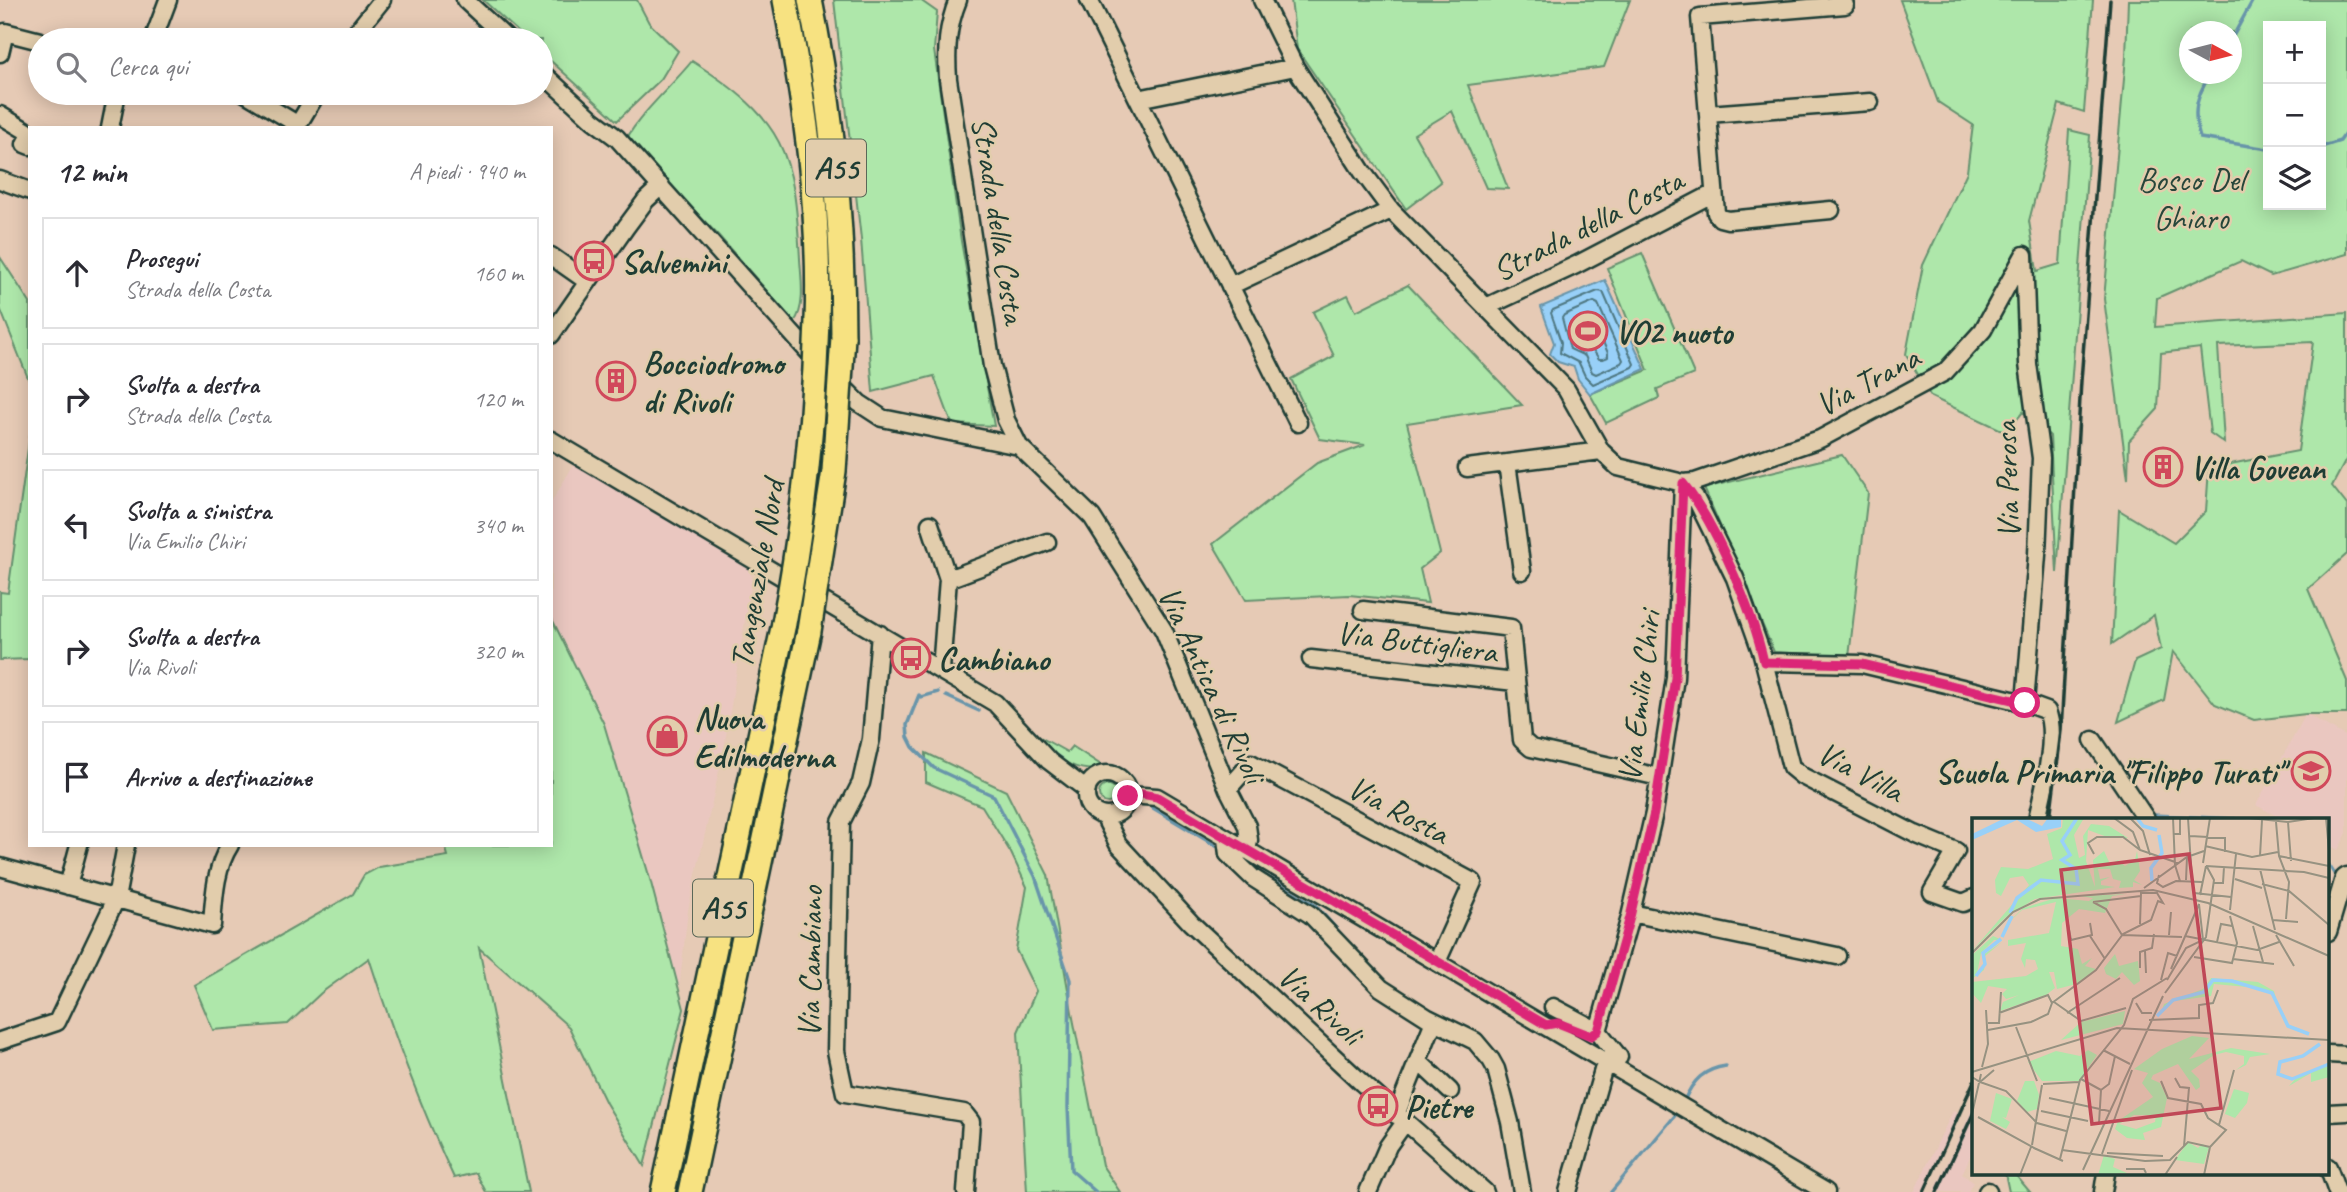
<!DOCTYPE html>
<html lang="it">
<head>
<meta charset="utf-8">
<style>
  body { margin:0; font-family:Caveat,sans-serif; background:#f2f2f3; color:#2b2b33 }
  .controls { position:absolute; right:21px; top:21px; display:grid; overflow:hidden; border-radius:0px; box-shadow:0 4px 18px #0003 }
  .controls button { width:63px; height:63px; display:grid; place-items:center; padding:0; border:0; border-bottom:2px solid #e1e1e2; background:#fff; color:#2b2b33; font:35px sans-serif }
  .compass { position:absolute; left:2179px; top:21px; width:63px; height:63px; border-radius:50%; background:#fff; box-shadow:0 4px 18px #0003; rotate:97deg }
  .stop { position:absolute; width:21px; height:21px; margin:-16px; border:5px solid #db2777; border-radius:50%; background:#fff }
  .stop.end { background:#db2777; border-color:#fff; box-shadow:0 2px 7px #0008 }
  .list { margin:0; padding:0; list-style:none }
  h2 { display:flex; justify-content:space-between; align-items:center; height:91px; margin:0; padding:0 28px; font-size:30px }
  h2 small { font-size:23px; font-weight:400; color:#7c7c81 }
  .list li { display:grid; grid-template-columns:46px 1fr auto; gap:21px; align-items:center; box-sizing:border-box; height:112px; margin:0 14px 14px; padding:0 14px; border:2px solid #e1e1e2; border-radius:0px }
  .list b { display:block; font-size:26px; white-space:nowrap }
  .list p { margin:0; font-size:23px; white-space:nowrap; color:#7c7c81 }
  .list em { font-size:23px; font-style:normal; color:#7c7c81 }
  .icon { flex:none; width:38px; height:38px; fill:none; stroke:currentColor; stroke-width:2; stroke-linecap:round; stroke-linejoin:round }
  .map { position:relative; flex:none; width:2347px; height:1192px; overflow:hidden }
  .search { position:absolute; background:#fff; box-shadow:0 4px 18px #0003; left:28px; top:28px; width:525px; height:77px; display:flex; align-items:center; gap:18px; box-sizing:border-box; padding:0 24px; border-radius:38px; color:#7c7c81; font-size:26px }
  .panel { position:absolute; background:#fff; box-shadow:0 4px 18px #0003; left:28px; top:126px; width:525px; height:721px; border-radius:0px }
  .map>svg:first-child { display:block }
  .built { fill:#eac7c0 }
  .green { fill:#aee7aa; stroke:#66926f; stroke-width:2; fill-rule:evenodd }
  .water { fill:#98d0f8; stroke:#6895aa; stroke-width:2 }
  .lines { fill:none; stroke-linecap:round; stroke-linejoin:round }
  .shore { stroke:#4f7882; stroke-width:2 }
  .stream { stroke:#6895aa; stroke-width:3.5 }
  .minor-casing { stroke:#1f3d34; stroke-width:21 }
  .highway-casing { stroke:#1f3d34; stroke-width:28 }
  .minor { stroke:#e2cdac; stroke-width:16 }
  .highway { stroke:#f7e281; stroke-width:23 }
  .rail { stroke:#1f3d34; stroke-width:3.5 }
  .highway-bridge-casing { stroke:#1f3d34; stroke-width:28; stroke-linecap:butt }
  .highway-bridge { stroke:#f7e281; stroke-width:23 }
  .route { stroke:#db2777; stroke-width:9 }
  .labels { text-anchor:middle; stroke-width:5; stroke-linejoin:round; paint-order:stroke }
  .shield { fill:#e2cdac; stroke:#5a6858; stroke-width:2 }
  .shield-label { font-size:32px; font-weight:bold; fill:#1f3d34 }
  .park-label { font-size:33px; fill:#26463a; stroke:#e2cdac }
  .street-label { font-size:33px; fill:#1f3d34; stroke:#e2cdac }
  .poi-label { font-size:33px; font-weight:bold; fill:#1f3d34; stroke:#e2cdac; text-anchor:start }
  .inset-river { fill:none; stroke:#98d0f8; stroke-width:3.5 }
  .inset-road { fill:none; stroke:#969281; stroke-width:2 }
  .view { fill:#bf4857; fill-opacity:0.15; stroke:#bf4857; stroke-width:3.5 }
  .inset-edge { fill:none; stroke:#1f3d34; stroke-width:3.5 }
</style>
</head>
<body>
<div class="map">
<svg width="2347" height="1192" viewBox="0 0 2347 1192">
  <rect width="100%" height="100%" fill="#e6cab5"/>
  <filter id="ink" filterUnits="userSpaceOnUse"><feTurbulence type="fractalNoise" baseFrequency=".0143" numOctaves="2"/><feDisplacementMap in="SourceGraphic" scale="14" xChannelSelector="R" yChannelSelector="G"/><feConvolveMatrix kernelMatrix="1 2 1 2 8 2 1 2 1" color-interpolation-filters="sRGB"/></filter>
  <g filter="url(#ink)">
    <path class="built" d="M574,464L748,567L752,577L724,748L688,910L679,990L650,879L604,724L551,617V503Z
      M2306,714L2347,737V833L2338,850L2328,845V819H2282L2256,805Z
      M1974,1105V1148L1962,1174L1973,1182L1968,1192H1934Z
      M1953,1111L1959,1113L1922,1192H1914Z"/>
    <path class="green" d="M483,0H637L649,23L678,51L661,79L617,121L541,52V40H527Z
      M834,0H920L937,12L934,50L961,241L994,426L952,424L934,376L873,392L861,239Z
      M1291,0H1630L1604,67L1468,85L1508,189L1486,188L1452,111L1414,134L1441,182L1406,209L1297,49Z
      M1900,0H2093L2084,112L2059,104L2029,221L2037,271L2060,264L2069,130L2090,135L2057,573L2050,436L2023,412L2006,432L1931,397L1906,354L1923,265L1967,172L1973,125L1938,102Z
      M2128,0H2347V254L2271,276L2241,261L2157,298L2155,327L2347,313V458L2332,486L2347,505V554L2308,589L2347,681V714H2306L2254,720L2215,704L2173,651L2164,700L2118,722L2135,661L2161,649L2154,615L2112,644L2119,510L2174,543L2206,511L2209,468L2298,451L2313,342L2218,346L2224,443L2210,433L2200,348L2161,353L2158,409L2129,441L2128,479L2104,299L2126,57ZM2268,26H2321V205H2268ZM2190,32H2232V74H2190Z
      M692,61C786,121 794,152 800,259C801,278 806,307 794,322L718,235L626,140C641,112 672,86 692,61Z
      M1642,253L1694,374L1657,389L1659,398L1606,423L1590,394L1648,370L1607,268Z
      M0,257L30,303V383L0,308Z
      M1408,285L1522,405L1407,423L1440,553L1420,569L1428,603L1349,595L1246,600L1213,544L1317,463L1365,445L1320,439L1291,379L1334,356L1313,312L1348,295L1356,311Z
      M30,434V659L0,660V592L8,593Z
      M1842,455L1868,493L1849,657L1774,652L1704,488Z
      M551,617L604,724L650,879L684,1009L644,1166L606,1103L569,1027L479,948L529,1192H486L476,1173L454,1178C420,1106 393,1033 369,958L321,993L288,1024L213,1030L194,985L353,894L364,875L379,867L448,856L445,845H551Z
      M1040,737L1067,752L1072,746L1107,769C1079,773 1054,762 1040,737Z
      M926,753L1006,791L1048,875L1073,1018L1102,1165L1120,1192H1027L1018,1032L1036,991L1016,950L1027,887L1011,853L982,806L926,782Z
      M1099 794a9 9 0 1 1 18 0a9 9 0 1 1-18 0Z
      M2005,1173H2014L2030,1192H2009Z"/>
    <path class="water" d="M1605,280L1645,369L1590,394L1578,379L1574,367L1558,362L1550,354L1554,343L1541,307Z"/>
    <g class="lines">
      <path class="shore" d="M1598,291L1603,292L1634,364L1632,367L1593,384L1585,376L1579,363L1560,353L1561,342L1551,313L1553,310Z
        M1594,302L1598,304L1623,360L1621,363L1596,374L1592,372L1585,356L1570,349L1562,318L1564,315Z
        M1588,316L1592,318L1608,353V357L1603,359H1599L1591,347L1581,341L1575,323Z"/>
      <path class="stream" d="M2232,38L2253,0
        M2210,74C2196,98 2192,111 2200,138L2268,149
        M2321,147L2340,141L2347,131
        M938,692L921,697L919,695L907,725L908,737L913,747L934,768L994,796L1035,876L1070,980L1068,1107L1071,1170L1096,1192
        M946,696L979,711
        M1051,752L1061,759
        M1148,805L1216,846
        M2150,817L2153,815L2235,819
        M2328,864L2339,881
        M1253,868L1315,905L1358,953
        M1684,1101C1693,1080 1704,1069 1726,1066
        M1611,1192L1678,1112"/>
      <defs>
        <path id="minor" d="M465,0L508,40
          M958,0C947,27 946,50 948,79L992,366L1006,420L1019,446
          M1089,0L1298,423
          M1262,0L1295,67L1362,171L1391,210L1566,389L1601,451L1618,467L1683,483L1695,497L1735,578L1762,654L1791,767L1802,776L1915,834L1956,851L1932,892L1963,903L1974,898
          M153,40L168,0
          M350,40L382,0
          M0,53L5,32L40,41
          M541,72L593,120L617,138L813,357L859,403L882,418L1019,446L1092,517L1164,631L1228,789L1247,826L1249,840L1247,851
          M245,93L297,124
          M1138,99L1295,67
          M1708,114L1870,102
          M0,115L30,133
          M110,128L117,93
          M296,128L317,93
          M30,135L25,144L30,146
          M0,180L30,191
          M1831,210L1728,220L1720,218L1716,213L1700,17L1845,5
          M2024,255L2028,364L2041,458L2037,555L2025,703
          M551,256L588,282
          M1230,286L1391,210
          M1486,307L1576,265L1714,193
          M551,335L626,227L646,200L661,186
          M551,440L995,703L1049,761L1087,790
          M1507,463L1522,571
          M1467,468L1601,451
          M1683,483L1695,482L1820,439L1945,372L1983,330L2024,255
          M930,524L948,579
          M1363,610L1511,628L1522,740L1531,748L1659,777
          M880,634L871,739L861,783L841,822L836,1051L845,1093L964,1113L971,1122L966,1192
          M1311,659L1515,682
          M1764,662L1862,664L2025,703L2047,711C2058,736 2043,792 2037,819
          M941,670L948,579L1047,542
          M2093,740L2146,819
          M1086 795a21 21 0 1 1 42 0a21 21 0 1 1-42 0Z
          M1228,789L1251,763L1473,882L1437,962
          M1128,795L1157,797L1826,1192
          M1104,816L1118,844L1191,923L1362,1083L1485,1192
          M1226,839L1228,854L1253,878L1311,915L1381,988L1428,1018L1475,1041L1491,1060L1496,1069L1510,1122L1522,1192
          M0,867L212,925C214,898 215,868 230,845
          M68,886L79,845
          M1631,913L1837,956
          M2328,932L2344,878L2347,876
          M1553,1007L1598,1031L1619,1057L1603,1070L1568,1192
          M1598,1031L1630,917L1654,813L1675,678L1683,483
          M0,1041L57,1022L116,899L126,845
          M2328,1054L2347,1055
          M1418,1061L1450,1091
          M2328,1113L2347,1112
          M1396,1115L1434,1021
          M2328,1167L2337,1192
          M1368,1192L1388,1146L1405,1122
          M1987,1192L1988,1191
          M2103,1192L2106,1173"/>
        <path id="highway" d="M785,0C805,105 821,213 817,320
          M810,0C833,113 843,221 843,337
          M663,1192L784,623
          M690,1192L809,631"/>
      </defs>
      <use href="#minor" class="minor-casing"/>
      <use href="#highway" class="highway-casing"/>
      <use href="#minor" class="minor"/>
      <use href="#highway" class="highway"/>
      <path class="rail" d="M2050,819L2061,731L2081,381L2110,0
        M1924,1192L1974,1081
        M1937,1192L1974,1112"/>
      <defs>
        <path id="highway-bridge" d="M784,623C803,523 814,423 817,320
          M809,631L834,471L843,337"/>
      </defs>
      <use href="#highway-bridge" class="highway-bridge-casing"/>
      <use href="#highway-bridge" class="highway-bridge"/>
    </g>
  </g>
  <g class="lines" filter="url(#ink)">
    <path class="route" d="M1128,796L1142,794L1157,797L1546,1025L1558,1023L1591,1036L1598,1031L1602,1017L1630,917L1654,813L1675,678L1683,483C1715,522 1753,612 1764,662L1862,664L2025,703"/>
  </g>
  <defs>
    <symbol id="bus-ring" viewBox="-11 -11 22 22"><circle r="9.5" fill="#e2cdac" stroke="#d1495b" stroke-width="1.5"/><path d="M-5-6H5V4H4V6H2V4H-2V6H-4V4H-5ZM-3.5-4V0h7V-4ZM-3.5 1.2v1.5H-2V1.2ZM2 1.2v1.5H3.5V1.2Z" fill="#d1495b"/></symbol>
    <symbol id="stadium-ring" viewBox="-11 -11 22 22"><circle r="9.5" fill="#e2cdac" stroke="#d1495b" stroke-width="1.5"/><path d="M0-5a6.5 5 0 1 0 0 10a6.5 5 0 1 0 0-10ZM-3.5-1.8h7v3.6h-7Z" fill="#d1495b"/></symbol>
    <symbol id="building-ring" viewBox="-11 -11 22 22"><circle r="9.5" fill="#e2cdac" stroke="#d1495b" stroke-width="1.5"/><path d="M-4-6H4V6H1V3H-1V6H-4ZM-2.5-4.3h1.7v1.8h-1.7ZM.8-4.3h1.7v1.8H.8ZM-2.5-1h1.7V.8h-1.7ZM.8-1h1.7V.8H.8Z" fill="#d1495b"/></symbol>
    <symbol id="shop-ring" viewBox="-11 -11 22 22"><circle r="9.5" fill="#e2cdac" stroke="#d1495b" stroke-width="1.5"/><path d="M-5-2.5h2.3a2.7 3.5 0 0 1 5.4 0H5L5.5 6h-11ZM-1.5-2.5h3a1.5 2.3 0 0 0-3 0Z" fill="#d1495b"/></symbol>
    <symbol id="school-ring" viewBox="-11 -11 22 22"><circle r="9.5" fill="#e2cdac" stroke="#d1495b" stroke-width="1.5"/><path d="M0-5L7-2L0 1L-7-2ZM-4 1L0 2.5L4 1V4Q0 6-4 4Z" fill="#d1495b"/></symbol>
  </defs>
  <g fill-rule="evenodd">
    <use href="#bus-ring" x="572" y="239" width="44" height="44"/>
    <use href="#stadium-ring" x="1566" y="309" width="44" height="44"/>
    <use href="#building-ring" x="594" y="359" width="44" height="44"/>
    <use href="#building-ring" x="2141" y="445" width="44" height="44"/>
    <use href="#bus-ring" x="889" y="636" width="44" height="44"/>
    <use href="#shop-ring" x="645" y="714" width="44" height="44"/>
    <use href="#school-ring" x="2289" y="749" width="44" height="44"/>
    <use href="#bus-ring" x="1356" y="1084" width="44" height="44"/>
  </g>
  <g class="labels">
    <g class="shield">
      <rect x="806" y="139.5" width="60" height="57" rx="5"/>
      <rect x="693" y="879.5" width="60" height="57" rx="5"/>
    </g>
    <g class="shield-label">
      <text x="836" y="179">A55</text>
      <text x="723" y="919">A55</text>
    </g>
    <g class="park-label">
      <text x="2191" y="191">Bosco Del<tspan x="2191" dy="38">Ghiaro</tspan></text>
    </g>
    <g class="street-label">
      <text transform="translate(1000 220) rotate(81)" y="12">Strada della Costa</text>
      <text transform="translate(1587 224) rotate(-27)" y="12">Strada della Costa</text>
      <text transform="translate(1867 380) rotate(-28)" y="12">Via Trana</text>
      <text transform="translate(2006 480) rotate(-92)" y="12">Via Perosa</text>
      <text transform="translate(756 574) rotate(-80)" y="12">Tangenziale Nord</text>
      <text transform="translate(1417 641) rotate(7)" y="12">Via Buttigliera</text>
      <text transform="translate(1213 684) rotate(65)" y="12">Via Antica di Rivoli</text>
      <text transform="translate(1638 696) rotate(-83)" y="12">Via Emilio Chiri</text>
      <text transform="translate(1861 771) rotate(28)" y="12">Via Villa</text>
      <text transform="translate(1399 809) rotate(28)" y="12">Via Rosta</text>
      <text transform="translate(809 962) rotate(-89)" y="12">Via Cambiano</text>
      <text transform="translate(1321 1004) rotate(43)" y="12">Via Rivoli</text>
    </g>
    <g class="poi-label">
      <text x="621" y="273">Salvemini</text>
      <text x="1615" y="343">VO2 nuoto</text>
      <text x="643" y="374">Bocciodromo<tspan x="643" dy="38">di Rivoli</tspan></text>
      <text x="2190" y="479">Villa Govean</text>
      <text x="938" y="670">Cambiano</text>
      <text x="694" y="729">Nuova<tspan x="694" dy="38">Edilmoderna</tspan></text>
      <text x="2284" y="783" text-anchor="end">Scuola Primaria "Filippo Turati"</text>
      <text x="1405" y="1118">Pietre</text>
    </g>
  </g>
  <g transform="translate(1972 818)">
    <rect width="357" height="357" fill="#e6cab5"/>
    <path d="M91,0H112L102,17L107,40L113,37L111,18L119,6L137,8L156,20H138L116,12L114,43L123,69L121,42L132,33L138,46L146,42L153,48L163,42L165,33L168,53L162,62L170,67L161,64V69L147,70L149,63L141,61L138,51H126L128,61L138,59L129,63V67L143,69L63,81L34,99L0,133L57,67L51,58L38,60L29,78L24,75L23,62L29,49L56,51L81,41L75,16L90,10ZM154,76L140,78L133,95L107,91L90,105L89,128L106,131L110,146L120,140L113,148L124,151L108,165L85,171L82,154H77L83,170L74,177L28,193L31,184L47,177L34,181L30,176L35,171L16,168L9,185L0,175V164L54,158L66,151L63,142L54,141L53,150L49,141L54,125L36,128V122L77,115L84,84L50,92L32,109L51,90L84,80L117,83L121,80L107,78ZM21,118L30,122H22L9,135L5,156L12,146L11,137L30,124L13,138L12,152L0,161V137ZM143,136L147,148L166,143L168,163L162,167L150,154L144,161L134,156L132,150ZM239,160L286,164L302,173L305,185L299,175L286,170L242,166L239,178L202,183L189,196L192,186L231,171ZM153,193L151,206L89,222L109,204ZM220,218L237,220L217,241L259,230L298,236L278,239L274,247L264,252L272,246V238L254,234L242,237L219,253L227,261L228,269L224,272L206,246L181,257L179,261L188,265L195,280L189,309L171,315L173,322L155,320L143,311L146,303L181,279L170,265L176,255L162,251L190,231ZM162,297H184L183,304L164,311L147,306ZM116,232L125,237L107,263H70L56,244L84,233L108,238ZM357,245V259L339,264V255L317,268L326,258ZM53,263H62L67,277L65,291L55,294L45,283ZM262,271L277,275L275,285L263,300L253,296L251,301ZM24,275L40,281L34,300L30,299L38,304L34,311L18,303ZM216,324L226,330L230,326L237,329L232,346L203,342ZM132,337L143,341L141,349L155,355L126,357Z" fill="#aee7aa" fill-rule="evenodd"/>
    <path d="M33,0H53L70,8L76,0H89V9L64,14L45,2L0,22V16Z" fill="#98d0f8"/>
    <path class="inset-river" d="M165,0L171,8L185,12M180,63L179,50L190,35L187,17M38,95L45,80L69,62L106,66L104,51L90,42L98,37L90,23L105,0M30,119L40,98M4,158L13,146L11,135L29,121M185,198L201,182L232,174L241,162L260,163L300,175L316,208L337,216M348,226L331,238L308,244L306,256L320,261L357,246"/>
    <path class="inset-road" d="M142,0L161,14L168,32L206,45M158,0L171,13L178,37M201,0L203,47L208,63M216,0L220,63M277,0L316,4L342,0M354,0L357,33M304,4L307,38L317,64L314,101M316,4L319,43M202,16H208V0M218,18L253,20V34M233,28L280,39L306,34M122,36L116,25L125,19H151L168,32M288,38L290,2M307,38L357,48M231,45L238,0M234,48L332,54L357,60M288,51L303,112M187,57L185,65L191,69L204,63L230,64M263,61L290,70M214,62L215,39M242,65H251L252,49M290,66L317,73L357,107M172,70L215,39L232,33M222,75L259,79M228,77L234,48M121,84L169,78M121,84L134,91L150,117M258,92L264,36M301,102L326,104M96,106L99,122L120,117L118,105M281,108L291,144M150,117L210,119M197,117L199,94M304,117L322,148M118,118L133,141M213,118L285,132L307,124M245,124L249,106L260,108M173,133L174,155M0,135L41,94L68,81L181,72L236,85L357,138M222,139L260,145L265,125L258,98M261,141L302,146M168,150V134L180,130L182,116M199,151L227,86M189,162L196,135L205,138M195,162L214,130L231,122L227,86M193,175L234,119L242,62L235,49M82,184L109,203L154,190M80,185L124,152L151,116L179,102L186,83L191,85L185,75H169L168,106M164,185L170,195H180M27,195L76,177L80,185M95,195L148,160M177,202L227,200V187L241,185L246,172M16,205H27L29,174M44,209L65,263M16,212L59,204L76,196L80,185M131,232L158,246M10,249L16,226L14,192M0,254L145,210L357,222M0,259L8,264L22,252M203,260L208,269L217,270L212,328M109,261L129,272M189,263L196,280L229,286L236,300L254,312L238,329L232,357M8,264L34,273L65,305L94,313M71,266L107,264M129,272L137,266L143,238M77,280L137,293M69,293L116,303M0,296L9,256M6,299L64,331M127,305L129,272M247,307L262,252M60,327L70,267M62,330L91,343M90,332L173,343L198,342L216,324L238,329M135,335L191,338M130,336L160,252M88,341L108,262L152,207L161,181L195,160M154,351H172L174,355M111,352L191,178M48,357L59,329M193,357L205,339"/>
    <path class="view" d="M217,36L249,290L120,306L89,52Z"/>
    <rect width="357" height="357" class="inset-edge"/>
  </g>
</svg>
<div class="controls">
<button>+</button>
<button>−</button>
<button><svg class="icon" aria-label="layers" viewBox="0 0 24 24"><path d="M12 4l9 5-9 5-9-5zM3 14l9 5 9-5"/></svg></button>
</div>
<svg class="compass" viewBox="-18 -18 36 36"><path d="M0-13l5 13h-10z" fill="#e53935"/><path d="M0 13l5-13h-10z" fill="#7c7c81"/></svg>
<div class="stop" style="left:2025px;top:703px"></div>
<div class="stop end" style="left:1128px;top:796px"></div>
<div class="search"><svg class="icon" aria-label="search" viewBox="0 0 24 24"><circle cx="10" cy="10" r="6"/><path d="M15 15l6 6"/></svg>Cerca qui</div>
<section class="panel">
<h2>12 min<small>A piedi · 940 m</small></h2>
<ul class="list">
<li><svg class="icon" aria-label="ahead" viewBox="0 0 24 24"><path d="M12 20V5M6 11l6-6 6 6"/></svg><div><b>Prosegui</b><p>Strada della Costa</p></div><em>160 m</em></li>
<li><svg class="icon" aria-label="right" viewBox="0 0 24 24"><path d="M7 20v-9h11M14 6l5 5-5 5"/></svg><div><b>Svolta a destra</b><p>Strada della Costa</p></div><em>120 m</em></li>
<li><svg class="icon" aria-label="left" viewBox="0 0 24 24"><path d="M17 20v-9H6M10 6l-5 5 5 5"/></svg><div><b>Svolta a sinistra</b><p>Via Emilio Chiri</p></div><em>340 m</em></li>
<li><svg class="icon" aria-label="right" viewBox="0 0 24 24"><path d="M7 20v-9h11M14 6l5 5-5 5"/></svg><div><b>Svolta a destra</b><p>Via Rivoli</p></div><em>320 m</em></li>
<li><svg class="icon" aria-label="arrive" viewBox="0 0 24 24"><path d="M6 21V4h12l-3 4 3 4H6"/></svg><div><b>Arrivo a destinazione</b></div></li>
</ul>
</section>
</div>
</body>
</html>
